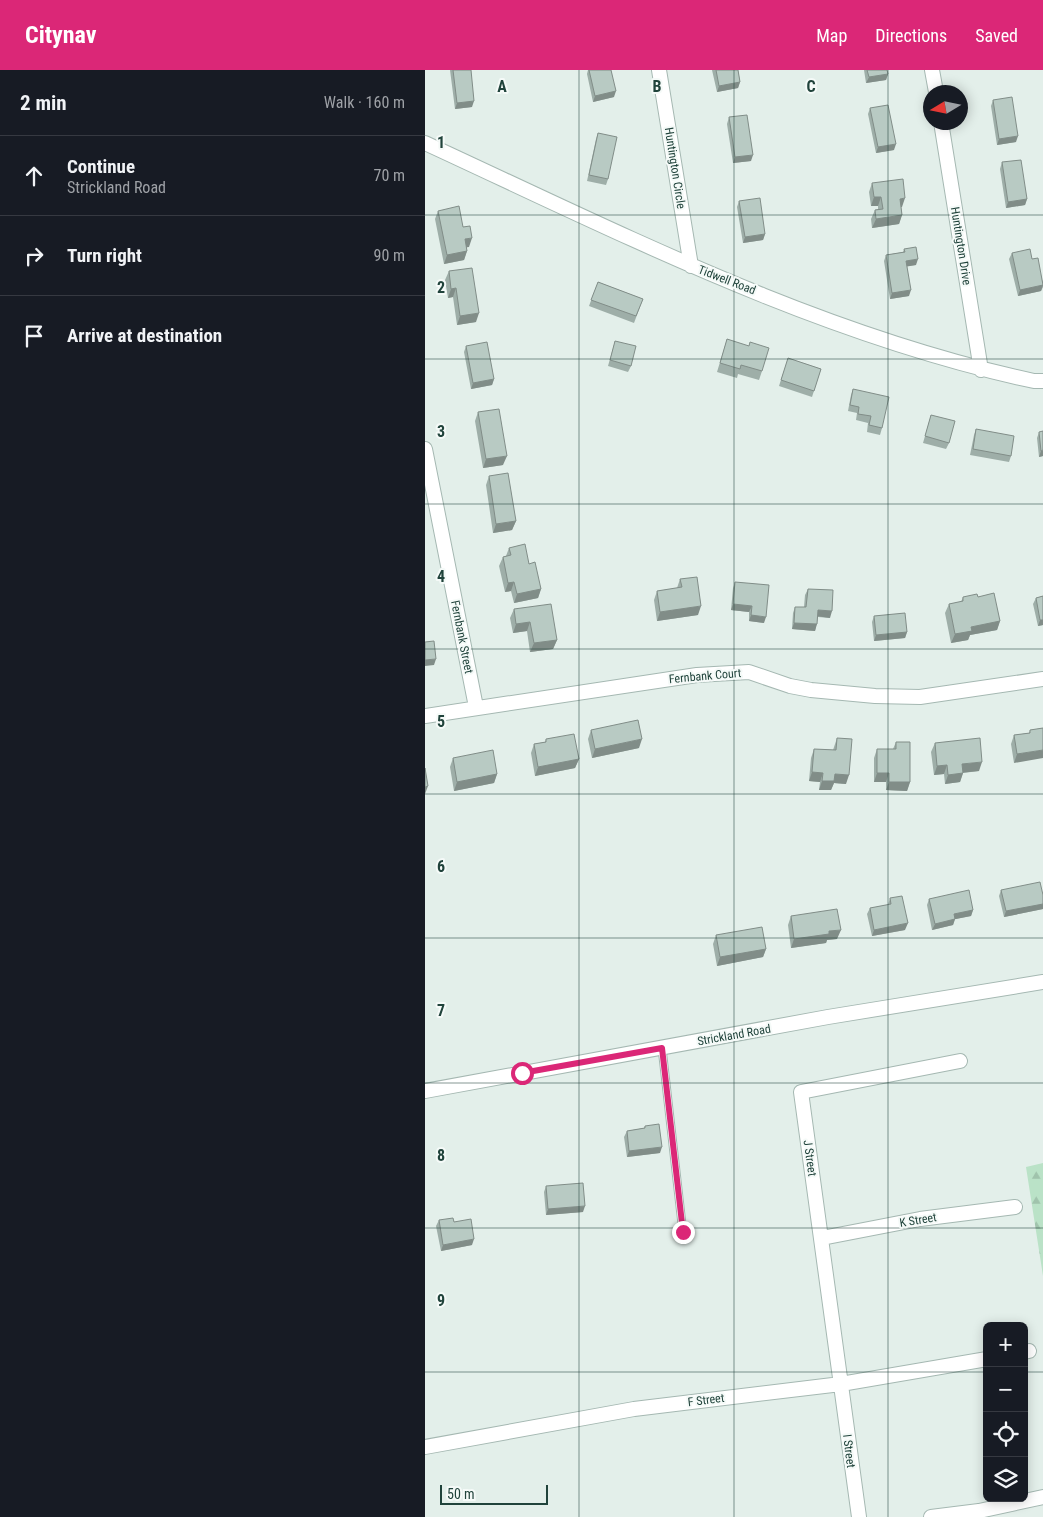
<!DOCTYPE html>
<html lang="en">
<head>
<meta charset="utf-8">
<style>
  body { margin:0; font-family:"Roboto Condensed",sans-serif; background:#20242c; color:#f1f3f6 }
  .controls { position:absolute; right:15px; bottom:15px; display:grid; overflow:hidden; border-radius:8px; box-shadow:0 2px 12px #0003 }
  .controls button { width:45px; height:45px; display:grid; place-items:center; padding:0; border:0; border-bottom:1px solid #363941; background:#171b24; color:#f1f3f6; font:25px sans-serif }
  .compass { position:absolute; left:498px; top:15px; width:45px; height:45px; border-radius:50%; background:#171b24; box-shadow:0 2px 12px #0003; rotate:260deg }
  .scale { position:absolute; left:15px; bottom:12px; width:108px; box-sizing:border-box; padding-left:5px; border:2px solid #20433b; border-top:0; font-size:14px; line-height:18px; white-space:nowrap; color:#20433b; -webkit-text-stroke:4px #f5faf8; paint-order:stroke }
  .stop { position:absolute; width:15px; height:15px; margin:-11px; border:4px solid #db2777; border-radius:50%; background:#fff }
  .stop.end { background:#db2777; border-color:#fff; box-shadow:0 1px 5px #0008 }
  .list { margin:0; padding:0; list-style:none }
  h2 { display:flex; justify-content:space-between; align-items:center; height:65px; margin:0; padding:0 20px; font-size:21px }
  h2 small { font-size:16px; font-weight:400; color:#9ea1a6 }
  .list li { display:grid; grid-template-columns:32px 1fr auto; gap:15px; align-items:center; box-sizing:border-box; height:80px; padding:0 20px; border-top:1px solid #363941 }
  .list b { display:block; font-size:19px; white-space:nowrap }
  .list p { margin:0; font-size:16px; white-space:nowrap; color:#9ea1a6 }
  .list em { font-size:16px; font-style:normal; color:#9ea1a6 }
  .icon { flex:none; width:28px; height:28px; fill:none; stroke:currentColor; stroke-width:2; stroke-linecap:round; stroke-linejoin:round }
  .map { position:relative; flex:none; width:618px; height:1447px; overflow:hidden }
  header { display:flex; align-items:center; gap:30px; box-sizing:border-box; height:70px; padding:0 25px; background:#db2777; color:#fff }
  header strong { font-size:24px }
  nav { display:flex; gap:28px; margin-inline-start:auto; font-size:18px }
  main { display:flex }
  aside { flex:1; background:#171b24 }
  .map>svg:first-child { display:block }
  .forest { fill:url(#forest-firs) }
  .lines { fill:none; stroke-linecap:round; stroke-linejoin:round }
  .lane-casing { stroke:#a5b8b2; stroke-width:9 }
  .street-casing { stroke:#a5b8b2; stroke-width:16 }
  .lane { stroke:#fff; stroke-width:7 }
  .street { stroke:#fff; stroke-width:14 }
  .wall { fill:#9eaea8 }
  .shaded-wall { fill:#818d88 }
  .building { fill:#b8cac3; stroke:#818d88 }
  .route { stroke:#db2777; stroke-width:6 }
  .grid { fill:none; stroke:#20433b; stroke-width:1; stroke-opacity:0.55 }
  .labels { text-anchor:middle; stroke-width:4; stroke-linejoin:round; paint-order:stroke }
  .street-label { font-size:12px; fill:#20433b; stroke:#f5faf8 }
  .grid-label { font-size:16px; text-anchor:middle; font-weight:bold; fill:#20433b; stroke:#f5faf8; stroke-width:4; stroke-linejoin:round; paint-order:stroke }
</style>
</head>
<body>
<header>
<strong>Citynav</strong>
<nav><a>Map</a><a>Directions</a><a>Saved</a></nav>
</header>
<main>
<aside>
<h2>2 min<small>Walk · 160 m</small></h2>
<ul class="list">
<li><svg class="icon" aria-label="ahead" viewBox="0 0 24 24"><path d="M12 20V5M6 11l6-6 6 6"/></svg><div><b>Continue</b><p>Strickland Road</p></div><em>70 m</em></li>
<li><svg class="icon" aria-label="right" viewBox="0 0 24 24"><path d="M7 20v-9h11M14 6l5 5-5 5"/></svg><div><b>Turn right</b></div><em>90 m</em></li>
<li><svg class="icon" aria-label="arrive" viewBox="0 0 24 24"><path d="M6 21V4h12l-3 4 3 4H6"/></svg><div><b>Arrive at destination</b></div></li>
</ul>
</aside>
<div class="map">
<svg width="618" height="1447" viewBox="0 0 618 1447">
  <defs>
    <pattern id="forest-firs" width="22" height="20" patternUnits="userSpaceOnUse" patternTransform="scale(1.25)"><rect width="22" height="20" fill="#bae2c7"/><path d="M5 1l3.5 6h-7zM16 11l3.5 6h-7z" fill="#a0c3ac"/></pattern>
  </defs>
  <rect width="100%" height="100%" fill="#e3efea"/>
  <path class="forest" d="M618,1093V1206L601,1097Z"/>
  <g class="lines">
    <defs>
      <path id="lane" d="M237,978L258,1163"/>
      <path id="street" d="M234,0L266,196
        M507,0L511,22
        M516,52L556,300
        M0,73C197,164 395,265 609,311H618
        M0,379L51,637
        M0,646L272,605L324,602L365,616L386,620L450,626L495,627L618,609
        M0,1021L403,947L618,912
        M397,1168L495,1149L590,1137
        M599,1282L604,1281
        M0,1377L209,1339L416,1314L562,1289
        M434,1447L376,1022L535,991
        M506,1447L554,1441L618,1427"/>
    </defs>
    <use href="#lane" class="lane-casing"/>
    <use href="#street" class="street-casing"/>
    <use href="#lane" class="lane"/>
    <use href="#street" class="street"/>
  </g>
  <path class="wall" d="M25,0H46L47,37L30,39Z
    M163,0H186L189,27L168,32L162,4Z
    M287,0H313L315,12L313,18L292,22Z
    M439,0H462L463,4L461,10L441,13Z
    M568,30L591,72L572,75L566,36Z
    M445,38L469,80L451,83L443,44Z
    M304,47L326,91L308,93L302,54Z
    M173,63L183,109L181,115L162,111L171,69Z
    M577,92L602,129L600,135L581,138L575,99Z
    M447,113L477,137H476L477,145L474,154L447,158L446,149L450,140L453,139V136H446L444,122Z
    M314,131L340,164L338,170L318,173L312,137Z
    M13,141L38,157L44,177H42V181L39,190L19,194L10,149Z
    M479,179L491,195L482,196L484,226L465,229L459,191L461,185L478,182Z
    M587,183L607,189L618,212V217L616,221L593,226L584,189Z
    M24,201L51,252L32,255L28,227L23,228L20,210Z
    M173,212L218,229L209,253L164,236Z
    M302,269L337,301L334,310L313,304L312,308L292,302Z
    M190,271L206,296L203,302L183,296Z
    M41,276L69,309L67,315L46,319L39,282Z
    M363,288L396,299L387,327L354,316Z
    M428,319L457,358L455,365L442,362L443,353L431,350L432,343L423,341L426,325Z
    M53,342L78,395L58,398L50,351Z
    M506,345L524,373L521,379L498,373Z
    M551,359L586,386L584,392L545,385L549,365Z
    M614,362L618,386L614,387L612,368Z
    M64,406L91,451L87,460L68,463L61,415Z
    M84,478L104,494L116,519L113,528L89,533L86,521L80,522L74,496L78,487L81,486Z
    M255,509L273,545L232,551L229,530L232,521L252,518Z
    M310,512L339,553L324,551V542L306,540L308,518Z
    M383,519L405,548L393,547L390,561L367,559L368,543L370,537H379L380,525Z
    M618,526V555L613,556L608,534L611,528Z
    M538,527H553L575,551L572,560L545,565L543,570L526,573L520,543L524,534L536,532Z
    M89,539L132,570L128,579L105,582L102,561L88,563L85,548Z
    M449,546L482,562L480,568L449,571L447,552Z
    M618,658L589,693L586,674L589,665L604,663L605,660Z
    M166,660L214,678L167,688L163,669Z
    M412,668L421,714L409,713L406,720H394L395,712L384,711L386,688L389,679L408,680Z
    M121,669L154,689L150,698L110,706L106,683L109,674L120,672Z
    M471,672L485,712L482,721L461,720V712H449V688L452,679H468Z
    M510,673L554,701L538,703L535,712L520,714L519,704L509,705L506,682Z
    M28,688L72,704L69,713L29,721L25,697Z
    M576,820L618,825V839L579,847L574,826Z
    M465,828L480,860L447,866L442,844L445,838L463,835Z
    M504,829L548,840L546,846L530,849L528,855L507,860L502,835Z
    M366,846L412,869L402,870L401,873L366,878L363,855Z
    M291,865L341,879L338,887L292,896L288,874Z
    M220,1056L235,1083L202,1087L199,1067L202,1061L219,1058Z
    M121,1116L158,1142L121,1145L119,1122Z
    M14,1150L29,1152L47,1175L16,1181L11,1156Z"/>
  <path class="shaded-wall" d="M463,4L461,10L441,13L444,7Z
    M315,12L313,18L292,22L294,16Z
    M191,21L189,27L168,32L170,26Z
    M49,31L47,37L30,39L32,33Z
    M593,66L591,72L572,75L574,69Z
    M471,74L469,80L451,83L453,77Z
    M328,85L326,91L308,93L310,87Z
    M449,127H456L453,136H446Z
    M480,128L477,137L472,138L475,129Z
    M602,129L600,135L581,138L583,132Z
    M477,145L474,154L447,158L451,149Z
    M340,164L338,170L318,173L320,167Z
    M47,168L44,177L37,178L40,169Z
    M42,181L39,190L19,194L22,185Z
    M493,189L491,195L479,197L481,191Z
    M618,215L616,221L593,226L595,220Z
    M31,218L28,227L23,228L26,219Z
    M486,220L484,226L465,229L467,223Z
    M54,243L51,252L32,255L35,246Z
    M69,309L67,315L46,319L48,313Z
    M618,380V386L614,387L616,381Z
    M82,386L78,395L58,398L61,389Z
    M91,451L87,460L68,463L71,454Z
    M89,512L86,521L80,522L83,513Z
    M116,519L113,528L89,533L92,524Z
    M308,534L327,536L324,542L306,540Z
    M276,536L273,545L232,551L235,542Z
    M393,540L407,541L405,548L391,546Z
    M326,545L341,547L339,553L324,551Z
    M615,550H618V555L613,556Z
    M575,551L572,560L545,565L543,570L526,573L530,564L546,557Z
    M105,552L102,561L88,563L91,554Z
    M369,553L392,554L390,561L367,559Z
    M482,562L480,568L449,571L451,565Z
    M132,570L128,579L105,582L109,573Z
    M11,589L9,595L0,596V590Z
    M217,669L214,678L167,688L170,679Z
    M618,680V688L589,693L592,684Z
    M154,689L150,698L110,706L113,697Z
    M557,692L554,701L534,703L537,694Z
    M522,695L519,704L509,705L512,696Z
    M387,702L398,703L395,712L384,711Z
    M452,703H464L461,712H449Z
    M538,703L535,712L520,714L523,705Z
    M72,704L69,713L29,721L32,712Z
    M410,704L424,705L421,714L409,713L406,720H394L397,711Z
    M464,712H485L482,721L461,720Z
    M3,716L0,724V717Z
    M618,834V839L579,847L581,841Z
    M548,840L546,846L526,850L529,844Z
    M530,849L528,855L507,860L510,854Z
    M483,853L480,860L447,866L449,860Z
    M416,860L412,869L402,870L401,873L366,878L369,869L404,861Z
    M341,879L338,887L292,896L295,887Z
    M237,1077L235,1083L202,1087L204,1081Z
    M160,1136L158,1142L121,1145L123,1139Z
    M49,1169L47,1175L16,1181L18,1175Z"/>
  <path class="building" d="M28,0H46L49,31L32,33Z
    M164,0H186L191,21L170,26Z
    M291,0H313L315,12L294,16Z
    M442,0H462L463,4L444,7Z
    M587,27L593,66L574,69L568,30Z
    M463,35L471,74L453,77L445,38Z
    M322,45L328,85L310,87L304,47Z
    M173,63L192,67L183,109L164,105Z
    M596,90L602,129L583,132L577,92Z
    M478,109L480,128L475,129L477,145L451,149L450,140L458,139L456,127H449L447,113Z
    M335,128L340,164L320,167L314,131Z
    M34,136L38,157L45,156L47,168L40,169L42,181L22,185L13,141Z
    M491,177L493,189L481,191L486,220L467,223L461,185L480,182L479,179Z
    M605,179L607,189L613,188L618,215L595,220L587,183Z
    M47,198L54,243L35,246L31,218L26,219L24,201Z
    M173,212L218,229L211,246L166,230Z
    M302,269L324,276L325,272L344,278L337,301L316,295L315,299L295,293Z
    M190,271L211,276L206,296L185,290Z
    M62,272L69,309L48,313L41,276Z
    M363,288L396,299L389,321L356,310Z
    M428,319L464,327L457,358L444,355L446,346L433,344L434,337L425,335Z
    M74,339L82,386L61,389L53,342Z
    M506,345L530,351L524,373L500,366Z
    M551,359L589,366L586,386L548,379Z
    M618,361V380L616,381L614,362Z
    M83,403L91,451L71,454L64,406Z
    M100,474L104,494L110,492L116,519L92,524L89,512L83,513L78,487L86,485L84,478Z
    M272,507L276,536L235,542L232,521L257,517L255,509Z
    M310,512L344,515L341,547L326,545L327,536L308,534Z
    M383,519L408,520L407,541L393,540L392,554L369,553L370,537H381Z
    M569,523L575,551L546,557L547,561L530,564L524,534L538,531V527L552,524L553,527Z
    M618,526V550H615L611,528Z
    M126,534L132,570L109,573L105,552L91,554L89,539Z
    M480,543L482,562L451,565L449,546Z
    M9,571L11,589L0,590V572Z
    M213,650L217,669L170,679L166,660Z
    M618,658V680L592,684L589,665L605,663V660Z
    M149,664L154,689L113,697L109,674L121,672V669Z
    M412,668L427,669L424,705L410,704L409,711H397L398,703L387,702L389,679L411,680Z
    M555,668L557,692L537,694L538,703L523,705L522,695L512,696L510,673Z
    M471,672H485V712H464V703H452V679H471Z
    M68,680L72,704L32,712L28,688Z
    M0,698L3,716L0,717Z
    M615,812L618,825V834L581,841L576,820Z
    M544,820L548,840L529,844L530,849L510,854L504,829Z
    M477,826L483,853L449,860L445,838L466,834L465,828Z
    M412,839L416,860L404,861V864L369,869L366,846Z
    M337,857L341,879L295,887L291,865Z
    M234,1054L237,1077L204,1081L202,1061L220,1058V1056Z
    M158,1113L160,1136L123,1139L121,1116Z
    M28,1148L29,1152L46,1149L49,1169L18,1175L14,1150Z"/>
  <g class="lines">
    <path class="route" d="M97,1003L237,978L258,1162"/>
  </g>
  <path class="grid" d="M154,0V1447M309,0V1447M463,0V1447M0,145H618M0,289H618M0,434H618M0,579H618M0,724H618M0,868H618M0,1013H618M0,1158H618M0,1302H562M599,1302H618"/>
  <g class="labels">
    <g class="street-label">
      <text transform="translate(250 98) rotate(81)" y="4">Huntington Circle</text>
      <text transform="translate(536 176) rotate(81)" y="4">Huntington Drive</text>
      <text transform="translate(302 210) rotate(21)" y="4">Tidwell Road</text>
      <text transform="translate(37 567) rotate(79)" y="4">Fernbank Street</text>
      <text transform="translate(280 606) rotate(-5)" y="4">Fernbank Court</text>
      <text transform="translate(309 965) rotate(-10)" y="4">Strickland Road</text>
      <text transform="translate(385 1088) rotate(82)" y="4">J Street</text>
      <text transform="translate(493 1150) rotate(-9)" y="4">K Street</text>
      <text transform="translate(281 1330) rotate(-7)" y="4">F Street</text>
      <text transform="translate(424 1381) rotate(83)" y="4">I Street</text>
    </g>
  </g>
  <g class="grid-label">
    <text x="77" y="22">A</text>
    <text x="232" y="22">B</text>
    <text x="386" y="22">C</text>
    <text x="16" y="78">1</text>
    <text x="16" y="223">2</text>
    <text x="16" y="367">3</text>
    <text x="16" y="512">4</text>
    <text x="16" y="657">5</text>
    <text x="16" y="802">6</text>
    <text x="16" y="946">7</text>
    <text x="16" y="1091">8</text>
    <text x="16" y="1236">9</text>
  </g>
</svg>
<div class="controls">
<button>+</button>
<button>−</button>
<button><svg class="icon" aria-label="locate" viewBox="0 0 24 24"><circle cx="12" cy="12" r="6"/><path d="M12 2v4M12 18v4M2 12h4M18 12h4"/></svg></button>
<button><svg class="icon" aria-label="layers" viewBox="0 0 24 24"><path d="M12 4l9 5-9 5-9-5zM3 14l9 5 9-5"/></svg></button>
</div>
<svg class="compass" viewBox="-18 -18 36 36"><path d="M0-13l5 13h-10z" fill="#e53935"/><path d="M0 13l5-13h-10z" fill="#9ea1a6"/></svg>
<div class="scale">50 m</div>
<div class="stop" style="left:97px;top:1003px"></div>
<div class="stop end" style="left:258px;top:1162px"></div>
</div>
</main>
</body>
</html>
